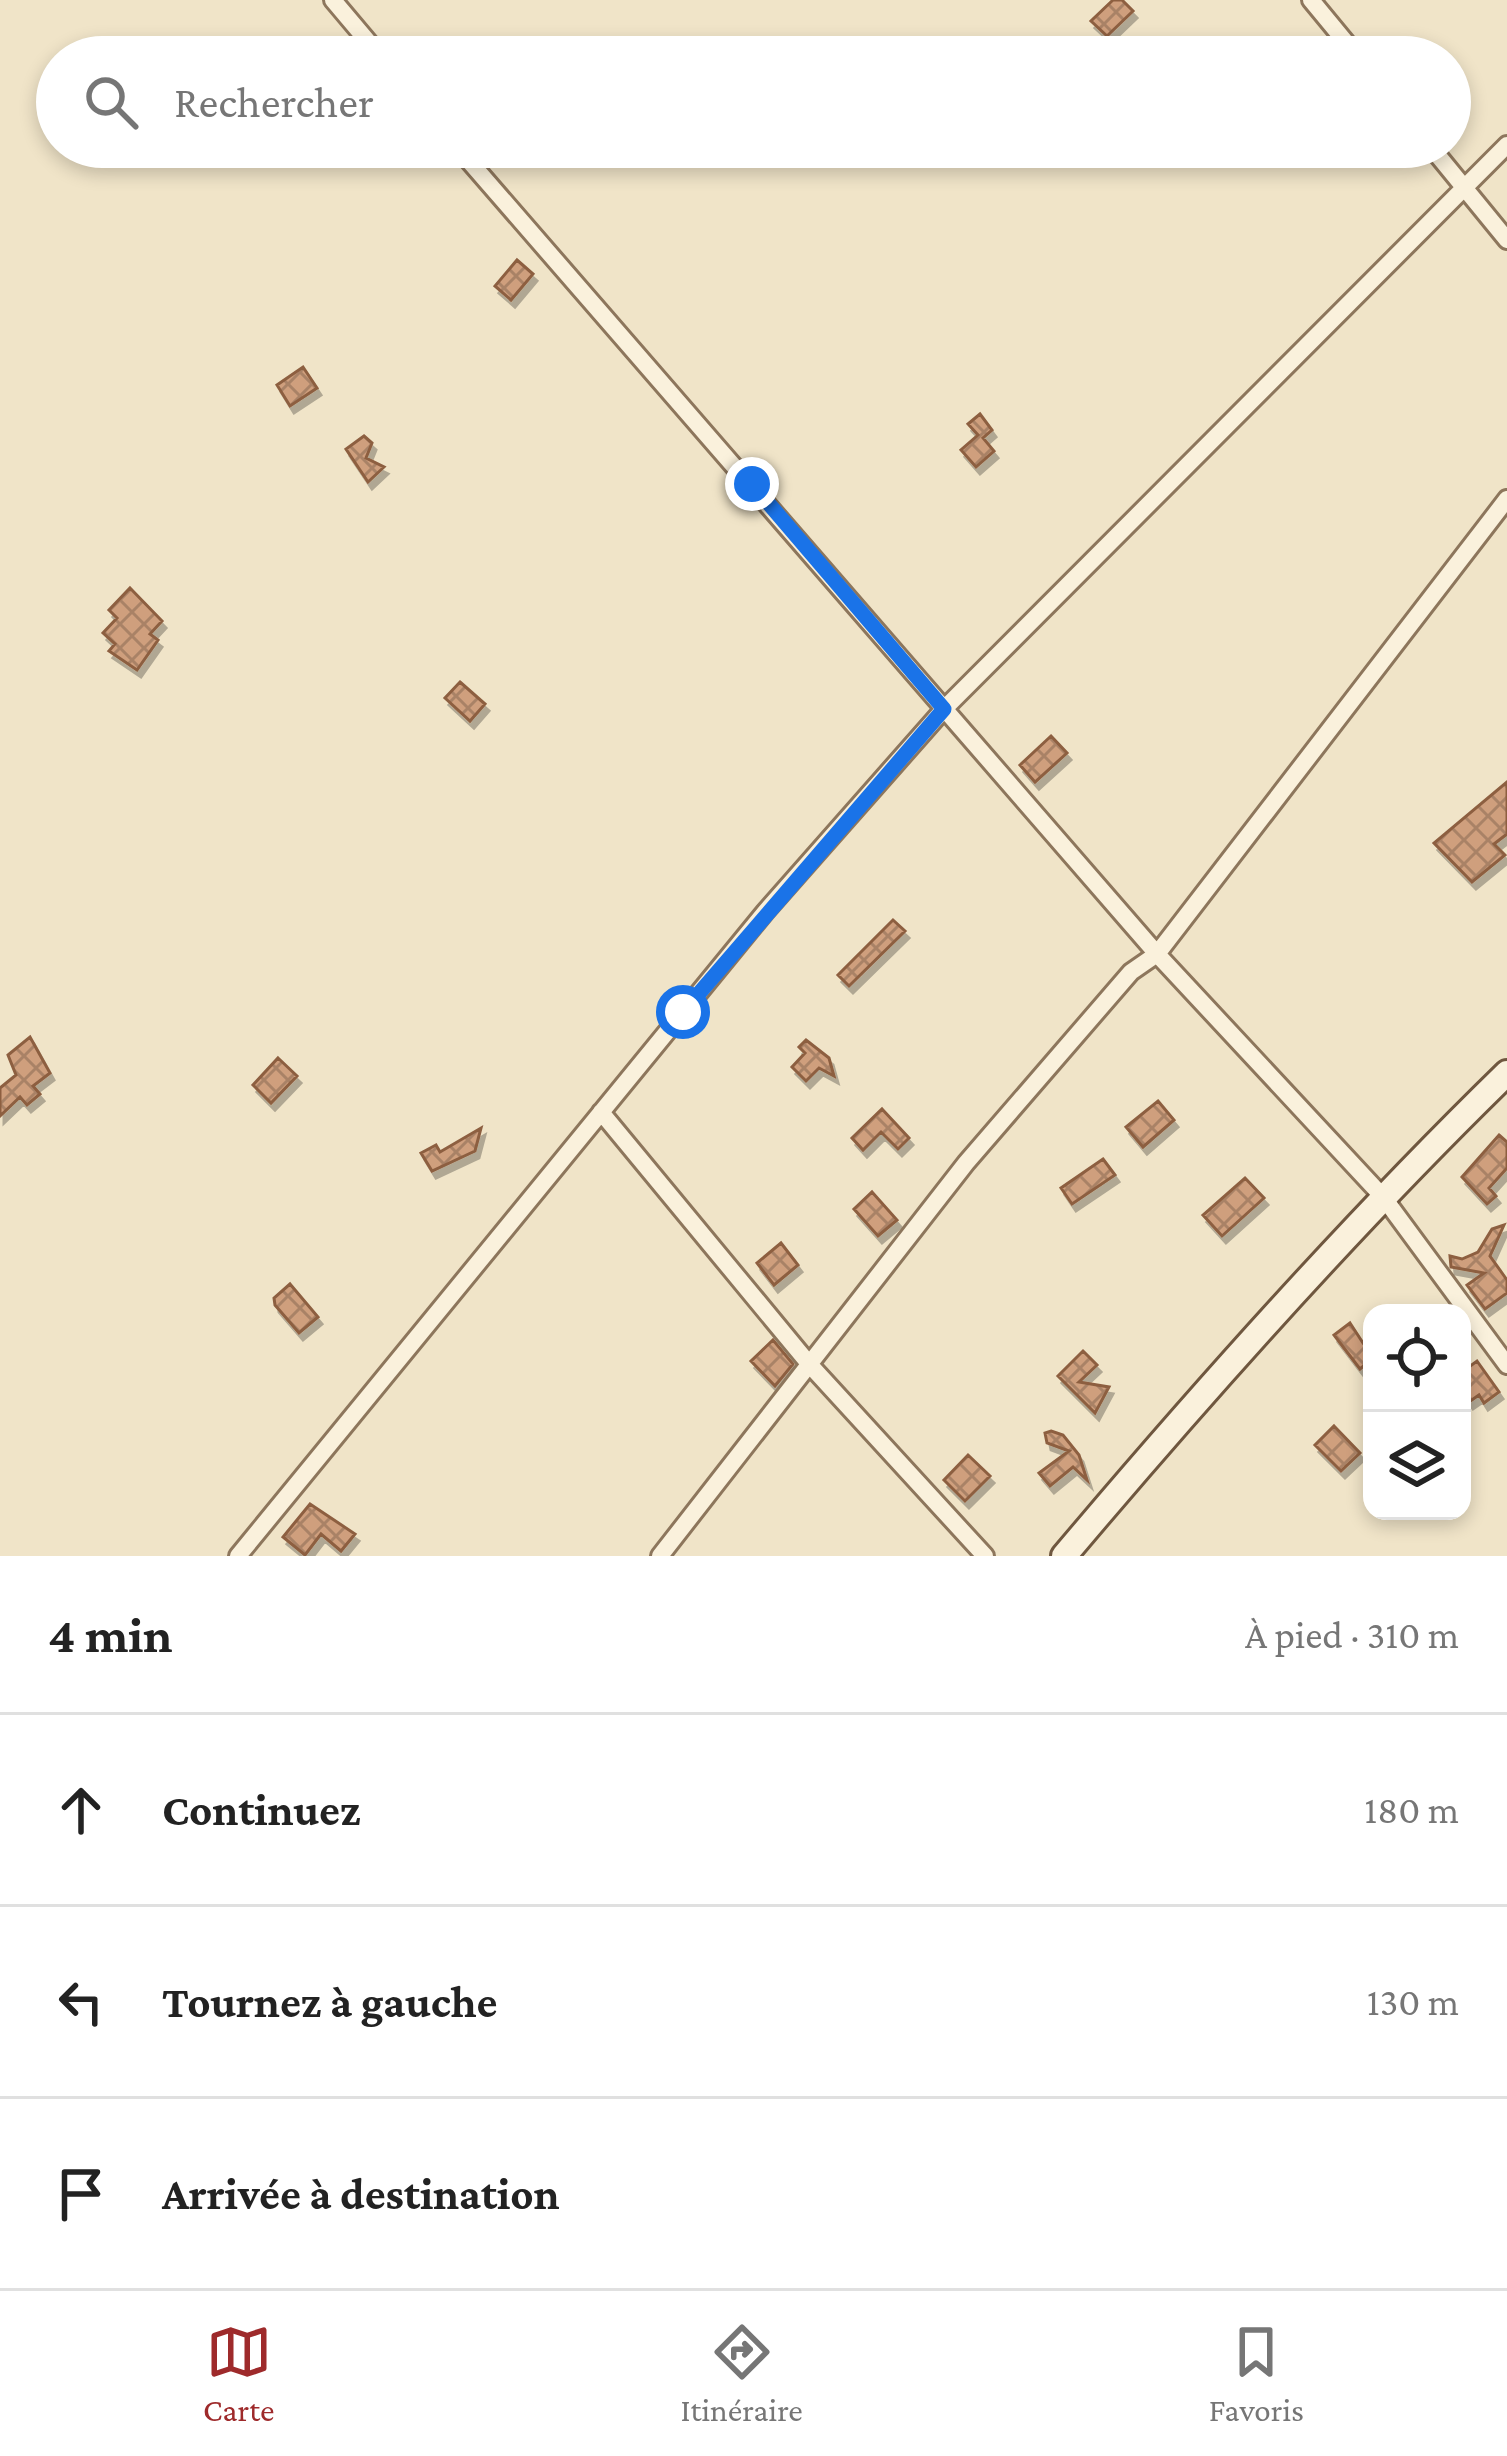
<!DOCTYPE html>
<html lang="fr">
<head>
<meta charset="utf-8">
<style>
  body { margin:0; font-family:"Crimson Pro",serif; background:#f2f2f2; color:#222 }
  .controls { position:absolute; right:36px; bottom:36px; display:grid; overflow:hidden; border-radius:24px; box-shadow:0 6px 18px #0003 }
  .controls button { width:108px; height:108px; display:grid; place-items:center; padding:0; border:0; border-bottom:3px solid #e0e0e0; background:#fff; color:#222; font:60px sans-serif }
  .stop { position:absolute; width:36px; height:36px; margin:-27px; border:9px solid #1a73e8; border-radius:50%; background:#fff }
  .stop.end { background:#1a73e8; border-color:#fff; box-shadow:0 3px 12px #0008 }
  .list { margin:0; padding:0; list-style:none }
  h2 { display:flex; justify-content:space-between; align-items:center; height:156px; margin:0; padding:0 48px; font-size:51px }
  h2 small { font-size:39px; font-weight:400; color:#767676 }
  .list li { display:grid; grid-template-columns:78px 1fr auto; gap:36px; align-items:center; box-sizing:border-box; height:192px; padding:0 48px; border-top:3px solid #e0e0e0 }
  .list b { display:block; font-size:45px; white-space:nowrap }
  .list em { font-size:39px; font-style:normal; color:#767676 }
  .icon { flex:none; width:66px; height:66px; fill:none; stroke:currentColor; stroke-width:2; stroke-linecap:round; stroke-linejoin:round }
  .map { position:relative; flex:none; width:1507px; height:1556px; overflow:hidden }
  .search { position:absolute; background:#fff; box-shadow:0 6px 18px #0003; left:36px; right:36px; top:36px; height:132px; display:flex; align-items:center; gap:30px; box-sizing:border-box; padding:0 42px; border-radius:66px; color:#767676; font-size:45px }
  .sheet { height:732px; background:#fff }
  nav { display:flex; justify-content:space-around; align-items:center; box-sizing:border-box; height:168px; border-top:3px solid #e0e0e0; background:#fff; font-size:33px; color:#767676 }
  nav a { display:grid; justify-items:center; gap:6px }
  nav .on { color:#9e2a2b }
  .map>svg:first-child { display:block }
  .building { fill:url(#building-cross-hatch); stroke:#8d5f41; stroke-width:3; filter:url(#shadow) }
  .lines { fill:none; stroke-linecap:round; stroke-linejoin:round }
  .street-casing { stroke:#8d765c; stroke-width:22 }
  .secondary-casing { stroke:#6f573f; stroke-width:30 }
  .street { stroke:#faf1dc; stroke-width:16 }
  .secondary { stroke:#faf1dc; stroke-width:24 }
  .route { stroke:#1a73e8; stroke-width:15 }
</style>
</head>
<body>
<div class="map">
<svg width="1507" height="1556" viewBox="0 0 1507 1556">
  <defs>
    <pattern id="building-cross-hatch" width="8" height="8" patternUnits="userSpaceOnUse" patternTransform="scale(3)"><rect width="8" height="8" fill="#cf9f7d"/><path d="M0 0l8 8M0 8l8-8" fill="none" stroke="#a98266"/></pattern>
    <filter id="shadow"><feDropShadow dx="4" dy="7" stdDeviation="0" flood-color="#0004"/></filter>
  </defs>
  <rect width="100%" height="100%" fill="#f0e4c8"/>
  <path class="building" d="M1113,0H1122L1133,11L1107,36L1091,21Z
    M517,260L533,274L511,300L495,286Z
    M303,367L317,388L290,406L277,385Z
    M980,414L992,430L983,438L994,451L976,467L961,450L978,435L968,424Z
    M364,436L372,443L366,458L384,467L368,482L346,449Z
    M130,588L162,621L150,634L158,640L137,670L109,651L115,644L103,633L117,618L109,610Z
    M460,682L485,704L470,721L445,698Z
    M1051,736L1067,753L1035,782L1020,765Z
    M1507,782V834L1494,844L1505,855L1472,882L1434,843Z
    M893,920L905,931L849,986L838,975Z
    M30,1037L50,1073L33,1086L40,1094L27,1105L20,1097L0,1116V1088L16,1075L8,1055Z
    M806,1040L829,1058L834,1076L819,1068L806,1081L792,1067L805,1053L799,1047Z
    M278,1058L297,1076L271,1103L253,1085Z
    M1158,1101L1174,1120L1143,1147L1126,1127Z
    M882,1109L909,1138L898,1149L881,1132L863,1150L852,1138Z
    M481,1128L475,1151L432,1171L421,1153L436,1145L440,1152Z
    M1499,1135L1507,1142V1168L1489,1188L1496,1196L1487,1204L1462,1177Z
    M1103,1159L1115,1175L1072,1204L1061,1188Z
    M1245,1178L1264,1198L1222,1236L1203,1215Z
    M872,1192L897,1220L878,1236L854,1209Z
    M1504,1225L1490,1256L1507,1280V1293L1485,1309L1467,1285L1484,1273L1451,1267L1450,1256L1462,1259L1478,1252L1492,1229Z
    M781,1243L798,1265L774,1285L757,1263Z
    M290,1284L318,1317L299,1333L275,1305L274,1298Z
    M1350,1323L1363,1343L1372,1337V1359L1360,1369L1334,1335Z
    M773,1340L793,1364L775,1386L751,1361Z
    M1083,1351L1097,1365L1079,1382L1109,1387L1095,1413L1058,1376Z
    M1477,1361L1499,1392L1484,1403L1479,1395L1469,1402L1462,1392L1468,1380L1462,1372Z
    M1334,1426L1360,1453L1341,1471L1315,1445Z
    M1051,1431L1063,1435L1079,1455L1087,1480L1073,1467L1050,1486L1039,1473L1069,1451L1047,1443L1045,1433Z
    M968,1455L990,1476L965,1501L944,1480Z
    M310,1504L355,1534L341,1551L321,1534L305,1555L283,1537Z"/>
  <g class="lines">
    <defs>
      <path id="street" d="M333,0L381,57
        M1311,0L1358,57
        M457,147L1157,954L1384,1198L1507,1365
        M1431,147L1507,240
        M601,1112L810,1365L985,1556
        M238,1556L765,912L944,709L1507,145
        M660,1556L966,1163L1131,972L1157,954L1507,499"/>
      <path id="secondary" d="M1064,1556C1205,1389 1351,1225 1507,1073"/>
    </defs>
    <use href="#street" class="street-casing"/>
    <use href="#secondary" class="secondary-casing"/>
    <use href="#street" class="street"/>
    <use href="#secondary" class="secondary"/>
  </g>
  <g class="lines">
    <path class="route" d="M683,1012L944,709L752,484"/>
  </g>
</svg>
<div class="controls">
<button><svg class="icon" aria-label="locate" viewBox="0 0 24 24"><circle cx="12" cy="12" r="6"/><path d="M12 2v4M12 18v4M2 12h4M18 12h4"/></svg></button>
<button><svg class="icon" aria-label="layers" viewBox="0 0 24 24"><path d="M12 4l9 5-9 5-9-5zM3 14l9 5 9-5"/></svg></button>
</div>
<div class="stop" style="left:683px;top:1012px"></div>
<div class="stop end" style="left:752px;top:484px"></div>
<div class="search"><svg class="icon" aria-label="search" viewBox="0 0 24 24"><circle cx="10" cy="10" r="6"/><path d="M15 15l6 6"/></svg>Rechercher</div>
</div>
<section class="sheet">
<h2>4 min<small>À pied · 310 m</small></h2>
<ul class="list">
<li><svg class="icon" aria-label="ahead" viewBox="0 0 24 24"><path d="M12 20V5M6 11l6-6 6 6"/></svg><div><b>Continuez</b></div><em>180 m</em></li>
<li><svg class="icon" aria-label="left" viewBox="0 0 24 24"><path d="M17 20v-9H6M10 6l-5 5 5 5"/></svg><div><b>Tournez à gauche</b></div><em>130 m</em></li>
<li><svg class="icon" aria-label="arrive" viewBox="0 0 24 24"><path d="M6 21V4h12l-3 4 3 4H6"/></svg><div><b>Arrivée à destination</b></div></li>
</ul>
</section>
<nav>
<a class="on"><svg class="icon" aria-label="map" viewBox="0 0 24 24"><path d="M3 6l6-2 6 2 6-2v14l-6 2-6-2-6 2zM9 4v14M15 6v14"/></svg>Carte</a>
<a><svg class="icon" aria-label="directions" viewBox="0 0 24 24"><path d="M12 3l9 9-9 9-9-9zM9 14v-3h6M13 9l2 2-2 2"/></svg>Itinéraire</a>
<a><svg class="icon" aria-label="saved" viewBox="0 0 24 24"><path d="M7 4h10v16l-5-4-5 4z"/></svg>Favoris</a>
</nav>
</body>
</html>
